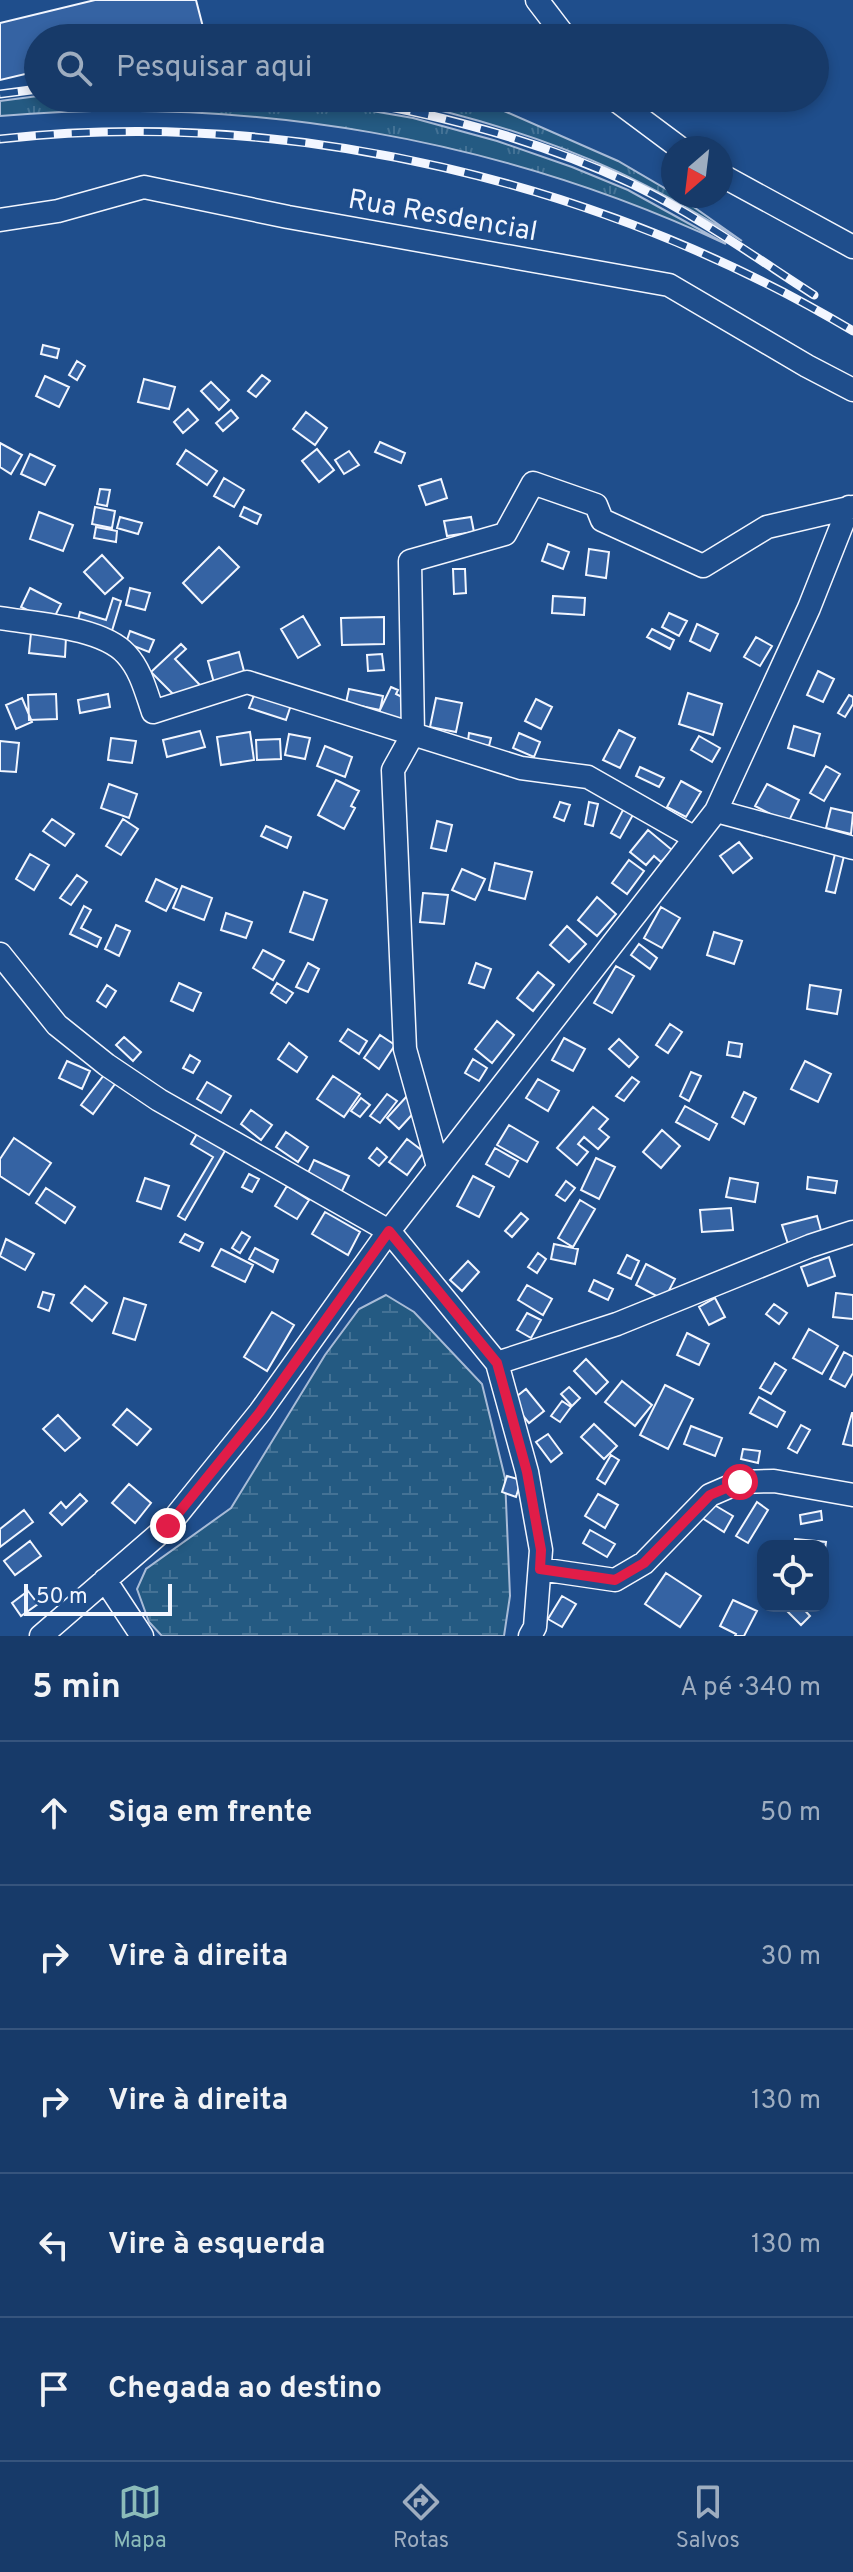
<!DOCTYPE html>
<html lang="pt">
<head>
<meta charset="utf-8">
<style>
  body { margin:0; font-family:Overpass,sans-serif; background:#20416f; color:#f1f3f6 }
  .controls { position:absolute; right:24px; bottom:24px; display:grid; overflow:hidden; border-radius:16px; box-shadow:0 4px 12px #0003 }
  .controls button { width:72px; height:72px; display:grid; place-items:center; padding:0; border:0; border-bottom:2px solid #36547d; background:#173a69; color:#f1f3f6; font:40px sans-serif }
  .compass { position:absolute; left:661px; top:136px; width:72px; height:72px; border-radius:50%; background:#173a69; box-shadow:0 4px 12px #0003; rotate:208deg }
  .scale { position:absolute; left:24px; bottom:20px; width:148px; box-sizing:border-box; padding-left:8px; border:4px solid #f2f6ff; border-top:0; font-size:22px; line-height:28px; white-space:nowrap; color:#f2f6ff; -webkit-text-stroke:6px #1f4e8c; paint-order:stroke }
  .stop { position:absolute; width:24px; height:24px; margin:-18px; border:6px solid #e11d48; border-radius:50%; background:#fff }
  .stop.end { background:#e11d48; border-color:#fff; box-shadow:0 2px 8px #0008 }
  .list { margin:0; padding:0; list-style:none }
  h2 { display:flex; justify-content:space-between; align-items:center; height:104px; margin:0; padding:0 32px; font-size:34px }
  h2 small { font-size:26px; font-weight:400; color:#9eadc0 }
  .list li { display:grid; grid-template-columns:52px 1fr auto; gap:24px; align-items:center; box-sizing:border-box; height:144px; padding:0 32px; border-top:2px solid #36547d }
  .list b { display:block; font-size:30px; white-space:nowrap }
  .list em { font-size:26px; font-style:normal; color:#9eadc0 }
  .icon { flex:none; width:44px; height:44px; fill:none; stroke:currentColor; stroke-width:2; stroke-linecap:round; stroke-linejoin:round }
  .map { position:relative; flex:none; width:853px; height:1636px; overflow:hidden }
  .search { position:absolute; background:#173a69; box-shadow:0 4px 12px #0003; left:24px; right:24px; top:24px; height:88px; display:flex; align-items:center; gap:20px; box-sizing:border-box; padding:0 28px; border-radius:44px; color:#9eadc0; font-size:30px }
  .sheet { height:824px; background:#173a69 }
  nav { display:flex; justify-content:space-around; align-items:center; box-sizing:border-box; height:112px; border-top:2px solid #36547d; background:#173a69; font-size:22px; color:#9eadc0 }
  nav a { display:grid; justify-items:center; gap:4px }
  nav .on { color:#8bbbb9 }
  .map>svg:first-child { display:block }
  .grass { fill:url(#grass-tufts); stroke:#a8bbd7; stroke-width:2 }
  .wetland { fill:url(#wetland-marsh); stroke:#a8bbd7; stroke-width:2 }
  .building { fill:#3563a3; stroke:#f2f6ff; stroke-width:2 }
  .lines { fill:none; stroke-linecap:round; stroke-linejoin:round }
  .minor-casing { stroke:#f2f6ff; stroke-width:25 }
  .minor { stroke:#1f4e8c; stroke-width:22 }
  .rail-casing { stroke:#f2f6ff; stroke-width:9 }
  .rail { stroke:#1f4e8c; stroke-width:6; stroke-dasharray:18; stroke-linecap:butt }
  .route { stroke:#e11d48; stroke-width:10 }
  .labels { text-anchor:middle; stroke-width:6; stroke-linejoin:round; paint-order:stroke }
  .street-label { font-size:28px; fill:#f2f6ff; stroke:#1f4e8c }
</style>
</head>
<body>
<div class="map">
<svg width="853" height="1636" viewBox="0 0 853 1636">
  <defs>
    <pattern id="grass-tufts" width="24" height="20" patternUnits="userSpaceOnUse" patternTransform="scale(2)"><rect width="24" height="20" fill="#245a82"/><path d="M3 7l-1-3M5 7V3M7 7l1-3M15 17l-1-3M17 17v-4M19 17l1-3" fill="none" stroke="#447295"/></pattern>
    <pattern id="wetland-marsh" width="20" height="14" patternUnits="userSpaceOnUse" patternTransform="scale(2)"><rect width="20" height="14" fill="#245a82"/><path d="M1 5h8M5 5V1M11 12h8M15 12V8" fill="none" stroke="#447295"/></pattern>
  </defs>
  <rect width="100%" height="100%" fill="#1f4e8c"/>
  <path class="grass" d="M38,96L297,98L413,118L497,141L572,167L628,190L726,244C500,138 248,95 0,116V101Z
    M384,98H472L486,103L618,161L671,192L673,196H678L742,241C702,216 661,192 618,172C545,138 464,114 384,98Z"/>
  <path class="wetland" d="M386,1295L414,1312L482,1384L505,1478L510,1596L504,1636H162L149,1622L137,1589L146,1569L231,1508L325,1355L359,1309Z"/>
  <path class="building" d="M95,0H196L204,31L175,38H38V71L0,80V23Z
    M43,345L59,349L57,358L41,354Z
    M77,361L85,366L77,380L69,375Z
    M262,375L270,381L256,397L248,391Z
    M45,376L69,387L59,407L36,396Z
    M144,379L175,387L169,409L138,402Z
    M211,382L229,400L219,410L201,391Z
    M188,409L198,420L183,433L174,422Z
    M231,410L238,418L223,431L216,423Z
    M306,412L327,428L315,445L293,429Z
    M380,442L405,453L401,463L375,452Z
    M0,443L22,455L11,474L0,467Z
    M317,449L334,470L319,482L302,461Z
    M186,450L217,471L207,485L177,464Z
    M349,451L359,465L344,474L335,460Z
    M30,454L55,466L45,485L21,474Z
    M224,478L244,490L234,507L214,496Z
    M441,479L447,498L426,505L419,486Z
    M100,489L110,490L107,506L97,504Z
    M95,507L115,511L112,528L92,524Z
    M244,507L261,515L257,524L240,516Z
    M39,512L73,525L63,551L30,539Z
    M120,517L142,523L138,534L117,528Z
    M471,517L474,532L447,536L444,521Z
    M96,527L117,531L116,542L94,538Z
    M548,544L569,552L563,569L542,561Z
    M219,547L239,567L202,603L183,583Z
    M589,549L609,552L606,578L586,575Z
    M102,555L123,578L105,594L84,572Z
    M453,569H465L466,593L454,594Z
    M30,588L61,604L52,622L21,607Z
    M130,588L150,593L145,610L126,605Z
    M553,596L585,598L584,615L552,613Z
    M113,598L121,601L111,634L77,624L80,612L106,620Z
    M669,613L687,621L679,636L662,627Z
    M303,616L320,645L298,658L281,629Z
    M384,617V644L342,645L341,618Z
    M697,624L718,634L710,651L690,641Z
    M652,629L674,640L670,649L647,637Z
    M130,631L154,640L149,652L126,643Z
    M31,633L66,637L65,657L29,653Z
    M756,637L772,646L760,666L744,657Z
    M181,644L186,649L175,659L200,685L182,703L151,672Z
    M239,652L245,675L214,683L208,661Z
    M382,654L384,670L368,671L367,655Z
    M818,671L834,679L823,702L807,695Z
    M391,687L398,690L396,694L420,706L409,727L379,712Z
    M349,689L383,696L380,710L346,703Z
    M255,693L291,705L286,720L249,708Z
    M688,693L722,704L713,735L679,724Z
    M56,694L57,719L29,720L28,695Z
    M108,694L110,707L80,713L78,700Z
    M849,695L853,697V704L845,717L838,713Z
    M22,698L32,722L16,729L6,705Z
    M436,698L462,703L456,732L430,727Z
    M536,699L552,707L541,729L525,721Z
    M794,726L820,734L814,756L788,748Z
    M619,730L635,738L620,768L603,760Z
    M200,731L205,747L167,757L163,740Z
    M250,732L254,760L221,765L217,737Z
    M469,733L491,738L489,746L468,741Z
    M519,733L540,742L534,757L513,748Z
    M289,734L310,738L305,759L285,755Z
    M699,736L720,748L712,762L691,750Z
    M111,738L136,741L132,763L108,760Z
    M280,739L281,759L257,760L256,740Z
    M0,741L19,743L16,772L0,771Z
    M325,746L352,757L345,777L317,766Z
    M826,766L840,774L824,801L810,793Z
    M640,767L664,778L659,787L636,776Z
    M336,780L359,791L351,806L355,808L344,829L318,815Z
    M681,781L701,792L686,817L667,807Z
    M109,784L137,794L129,818L101,808Z
    M767,784L799,800L788,823L755,806Z
    M560,802L570,805L564,821L554,817Z
    M589,802L598,804L593,826L585,824Z
    M624,808L634,813L620,838L611,833Z
    M831,808L853,813L851,834L826,828Z
    M52,819L74,834L65,846L43,831Z
    M123,819L138,829L121,855L106,846Z
    M437,821L452,825L446,851L431,848Z
    M266,826L291,837L287,848L261,836Z
    M648,830L672,850L661,862L654,856L646,865L630,852Z
    M739,842L752,858L733,873L720,856Z
    M30,854L49,865L34,890L16,879Z
    M835,854L844,856L835,893L826,891Z
    M629,860L644,871L627,894L612,883Z
    M495,863L532,872L525,899L489,890Z
    M462,869L485,879L475,900L452,890Z
    M77,875L87,882L71,905L60,898Z
    M156,879L177,889L166,911L146,901Z
    M182,886L212,898L204,920L173,908Z
    M304,892L327,900L313,940L290,932Z
    M423,893L448,895L444,924L420,922Z
    M597,897L616,914L597,936L578,920Z
    M84,906L91,910L81,928L101,938L97,947L70,934Z
    M661,907L680,918L662,948L644,938Z
    M226,913L252,922L246,938L221,930Z
    M116,925L130,931L119,956L105,949Z
    M567,926L586,944L569,962L550,945Z
    M714,932L742,941L734,964L707,955Z
    M639,944L657,958L650,969L631,955Z
    M263,950L284,961L273,980L253,968Z
    M308,963L319,969L308,992L296,987Z
    M476,963L491,969L484,988L469,983Z
    M616,966L634,976L612,1013L594,1003Z
    M538,972L554,985L533,1011L517,998Z
    M179,983L201,993L193,1011L171,1001Z
    M277,983L293,993L286,1003L271,993Z
    M107,985L116,991L106,1007L97,1001Z
    M810,985L841,990L837,1014L807,1009Z
    M497,1021L514,1035L492,1063L475,1049Z
    M670,1024L682,1032L668,1053L656,1045Z
    M348,1029L367,1041L359,1054L340,1041Z
    M380,1035L395,1045L379,1069L364,1058Z
    M124,1037L141,1052L133,1061L116,1045Z
    M564,1038L585,1049L573,1071L552,1060Z
    M619,1039L638,1057L629,1067L609,1049Z
    M729,1042L742,1044L740,1057L727,1055Z
    M289,1043L307,1057L297,1072L278,1059Z
    M190,1055L200,1061L193,1073L183,1068Z
    M473,1059L487,1068L479,1081L465,1073Z
    M67,1061L90,1071L82,1089L59,1078Z
    M805,1061L831,1074L818,1102L791,1089Z
    M691,1072L701,1076L689,1101L680,1096Z
    M104,1075L115,1084L93,1114L81,1105Z
    M333,1076L360,1094L344,1117L317,1099Z
    M632,1077L639,1082L624,1101L616,1096Z
    M538,1079L559,1091L548,1111L526,1098Z
    M207,1082L231,1096L221,1113L197,1099Z
    M744,1092L756,1098L744,1124L732,1117Z
    M387,1094L397,1101L380,1123L370,1116Z
    M407,1096L419,1107L399,1129L387,1118Z
    M361,1098L370,1105L360,1117L351,1111Z
    M685,1106L717,1124L709,1140L676,1122Z
    M593,1107L608,1119L599,1129L609,1137L598,1149L584,1137L578,1144L588,1152L577,1165L557,1148Z
    M251,1110L272,1125L261,1140L241,1124Z
    M509,1125L538,1142L527,1162L497,1145Z
    M662,1130L680,1146L661,1168L643,1152Z
    M198,1132L226,1149L185,1220L178,1216L213,1157L191,1144Z
    M286,1132L308,1147L298,1162L276,1147Z
    M14,1138L51,1163L29,1195L0,1176V1159Z
    M407,1139L424,1152L407,1175L389,1162Z
    M377,1148L387,1157L379,1166L369,1158Z
    M495,1148L518,1161L509,1177L486,1164Z
    M596,1158L615,1167L599,1199L581,1190Z
    M314,1160L349,1176L341,1193L306,1177Z
    M249,1174L259,1179L252,1192L242,1187Z
    M473,1176L494,1187L479,1217L457,1206Z
    M808,1177L837,1181L835,1193L807,1189Z
    M145,1178L169,1186L161,1209L137,1201Z
    M730,1178L758,1183L755,1202L726,1197Z
    M566,1181L575,1188L565,1201L556,1195Z
    M287,1186L309,1200L297,1219L275,1206Z
    M46,1188L75,1207L65,1223L36,1203Z
    M580,1200L595,1209L573,1247L558,1238Z
    M731,1208L733,1230L702,1232L700,1210Z
    M325,1212L360,1232L348,1255L312,1234Z
    M521,1213L528,1219L512,1237L505,1231Z
    M817,1216L822,1234L788,1244L782,1225Z
    M242,1232L250,1237L240,1253L232,1248Z
    M185,1234L203,1243L199,1251L180,1242Z
    M6,1239L34,1254L25,1270L0,1256Z
    M554,1244L578,1249L575,1264L551,1259Z
    M255,1248L278,1260L273,1272L249,1259Z
    M221,1249L253,1265L245,1282L212,1266Z
    M538,1253L546,1259L537,1273L528,1267Z
    M627,1255L639,1261L631,1279L618,1273Z
    M829,1257L835,1276L808,1286L801,1267Z
    M468,1261L479,1272L462,1291L450,1280Z
    M646,1264L675,1279L664,1300L636,1285Z
    M594,1280L613,1289L608,1300L589,1291Z
    M527,1285L552,1299L543,1315L518,1300Z
    M85,1286L107,1303L92,1321L71,1303Z
    M43,1292L54,1295L49,1311L38,1307Z
    M836,1293L853,1295V1319L833,1317Z
    M124,1298L146,1305L135,1340L113,1333Z
    M715,1298L725,1317L709,1325L699,1307Z
    M774,1304L787,1313L779,1324L766,1314Z
    M272,1312L294,1325L267,1371L244,1357Z
    M527,1313L541,1320L531,1338L517,1330Z
    M809,1329L838,1346L822,1374L793,1358Z
    M687,1333L709,1344L699,1365L677,1355Z
    M844,1352L853,1357V1373L845,1387L830,1379Z
    M586,1359L608,1382L596,1394L574,1371Z
    M775,1363L786,1370L771,1394L760,1388Z
    M622,1381L652,1405L635,1426L605,1402Z
    M665,1385L693,1399L668,1449L640,1435Z
    M569,1387L580,1398L572,1406L561,1394Z
    M526,1389L544,1411L529,1423L511,1401Z
    M759,1397L785,1412L777,1427L750,1413Z
    M562,1401L571,1407L560,1422L551,1416Z
    M127,1409L151,1429L137,1445L113,1425Z
    M852,1413H853V1446L843,1444Z
    M58,1415L80,1438L65,1451L43,1429Z
    M594,1424L617,1446L604,1459L581,1437Z
    M801,1425L810,1430L797,1453L788,1448Z
    M691,1426L722,1438L715,1456L684,1444Z
    M548,1434L562,1453L551,1462L536,1442Z
    M743,1449L760,1451L758,1463L741,1459Z
    M611,1455L619,1460L605,1484L597,1479Z
    M507,1476L521,1480L516,1497L502,1492Z
    M129,1484L151,1503L135,1523L112,1503Z
    M80,1494L87,1501L62,1525L50,1513L61,1502L66,1508Z
    M598,1494L618,1505L605,1528L585,1516Z
    M757,1502L768,1510L748,1543L736,1536Z
    M711,1503L733,1516L724,1532L702,1518Z
    M24,1510L33,1522L0,1547V1529Z
    M821,1511L822,1520L801,1524L800,1515Z
    M590,1530L615,1544L607,1557L583,1543Z
    M795,1539L826,1542L823,1564V1546H794Z
    M30,1541L41,1556L15,1575L4,1561Z
    M666,1573L701,1596L680,1627L645,1604Z
    M28,1591L38,1604L21,1616L12,1603Z
    M562,1596L576,1604L562,1627L548,1619Z
    M733,1600L757,1611L744,1636H735L736,1634L720,1626Z
    M790,1606H801L810,1616L801,1625L786,1610Z"/>
  <g class="lines">
    <defs>
      <path id="minor" d="M537,0L566,38
        M613,98L680,148
        M721,175L853,247
        M0,220L58,211L144,187L288,217L669,285L807,366L853,390
        M0,618C36,624 101,627 126,654C141,670 146,692 153,712L247,682L521,768L588,777L695,838
        M716,811L853,848
        M0,954L57,1025L107,1065L159,1100L389,1231L497,1363L527,1472L541,1550L535,1627L530,1636
        M438,1167L405,1049L393,770L413,734L410,561L505,534L533,483L596,505L602,520L703,566L767,527L853,507
        M497,1363L617,1324L810,1246L853,1232
        M540,1569L615,1580L644,1563L710,1495L740,1482L774,1481L853,1495
        M105,1580L142,1636
        M41,1636L168,1526L260,1412L389,1231L716,811L809,608L849,507"/>
    </defs>
    <use href="#minor" class="minor-casing"/>
    <use href="#minor" class="minor"/>
    <defs>
      <path id="rail" d="M0,94L38,89
        M340,98C439,114 541,141 632,184C696,215 755,257 814,295
        M0,139C291,107 603,182 853,331"/>
    </defs>
    <use href="#rail" class="rail-casing"/>
    <use href="#rail" class="rail"/>
  </g>
  <g class="lines">
    <path class="route" d="M168,1526L260,1412L389,1231L497,1363L527,1472L541,1550L540,1569L615,1580L644,1563L710,1495L740,1482"/>
  </g>
  <g class="labels">
    <g class="street-label">
      <text transform="translate(443 214) rotate(10)" y="10">Rua Resdencial</text>
    </g>
  </g>
</svg>
<div class="controls">
<button><svg class="icon" aria-label="locate" viewBox="0 0 24 24"><circle cx="12" cy="12" r="6"/><path d="M12 2v4M12 18v4M2 12h4M18 12h4"/></svg></button>
</div>
<svg class="compass" viewBox="-18 -18 36 36"><path d="M0-13l5 13h-10z" fill="#e53935"/><path d="M0 13l5-13h-10z" fill="#9eadc0"/></svg>
<div class="scale">50 m</div>
<div class="stop" style="left:740px;top:1482px"></div>
<div class="stop end" style="left:168px;top:1526px"></div>
<div class="search"><svg class="icon" aria-label="search" viewBox="0 0 24 24"><circle cx="10" cy="10" r="6"/><path d="M15 15l6 6"/></svg>Pesquisar aqui</div>
</div>
<section class="sheet">
<h2>5 min<small>A pé · 340 m</small></h2>
<ul class="list">
<li><svg class="icon" aria-label="ahead" viewBox="0 0 24 24"><path d="M12 20V5M6 11l6-6 6 6"/></svg><div><b>Siga em frente</b></div><em>50 m</em></li>
<li><svg class="icon" aria-label="right" viewBox="0 0 24 24"><path d="M7 20v-9h11M14 6l5 5-5 5"/></svg><div><b>Vire à direita</b></div><em>30 m</em></li>
<li><svg class="icon" aria-label="right" viewBox="0 0 24 24"><path d="M7 20v-9h11M14 6l5 5-5 5"/></svg><div><b>Vire à direita</b></div><em>130 m</em></li>
<li><svg class="icon" aria-label="left" viewBox="0 0 24 24"><path d="M17 20v-9H6M10 6l-5 5 5 5"/></svg><div><b>Vire à esquerda</b></div><em>130 m</em></li>
<li><svg class="icon" aria-label="arrive" viewBox="0 0 24 24"><path d="M6 21V4h12l-3 4 3 4H6"/></svg><div><b>Chegada ao destino</b></div></li>
</ul>
</section>
<nav>
<a class="on"><svg class="icon" aria-label="map" viewBox="0 0 24 24"><path d="M3 6l6-2 6 2 6-2v14l-6 2-6-2-6 2zM9 4v14M15 6v14"/></svg>Mapa</a>
<a><svg class="icon" aria-label="directions" viewBox="0 0 24 24"><path d="M12 3l9 9-9 9-9-9zM9 14v-3h6M13 9l2 2-2 2"/></svg>Rotas</a>
<a><svg class="icon" aria-label="saved" viewBox="0 0 24 24"><path d="M7 4h10v16l-5-4-5 4z"/></svg>Salvos</a>
</nav>
</body>
</html>
